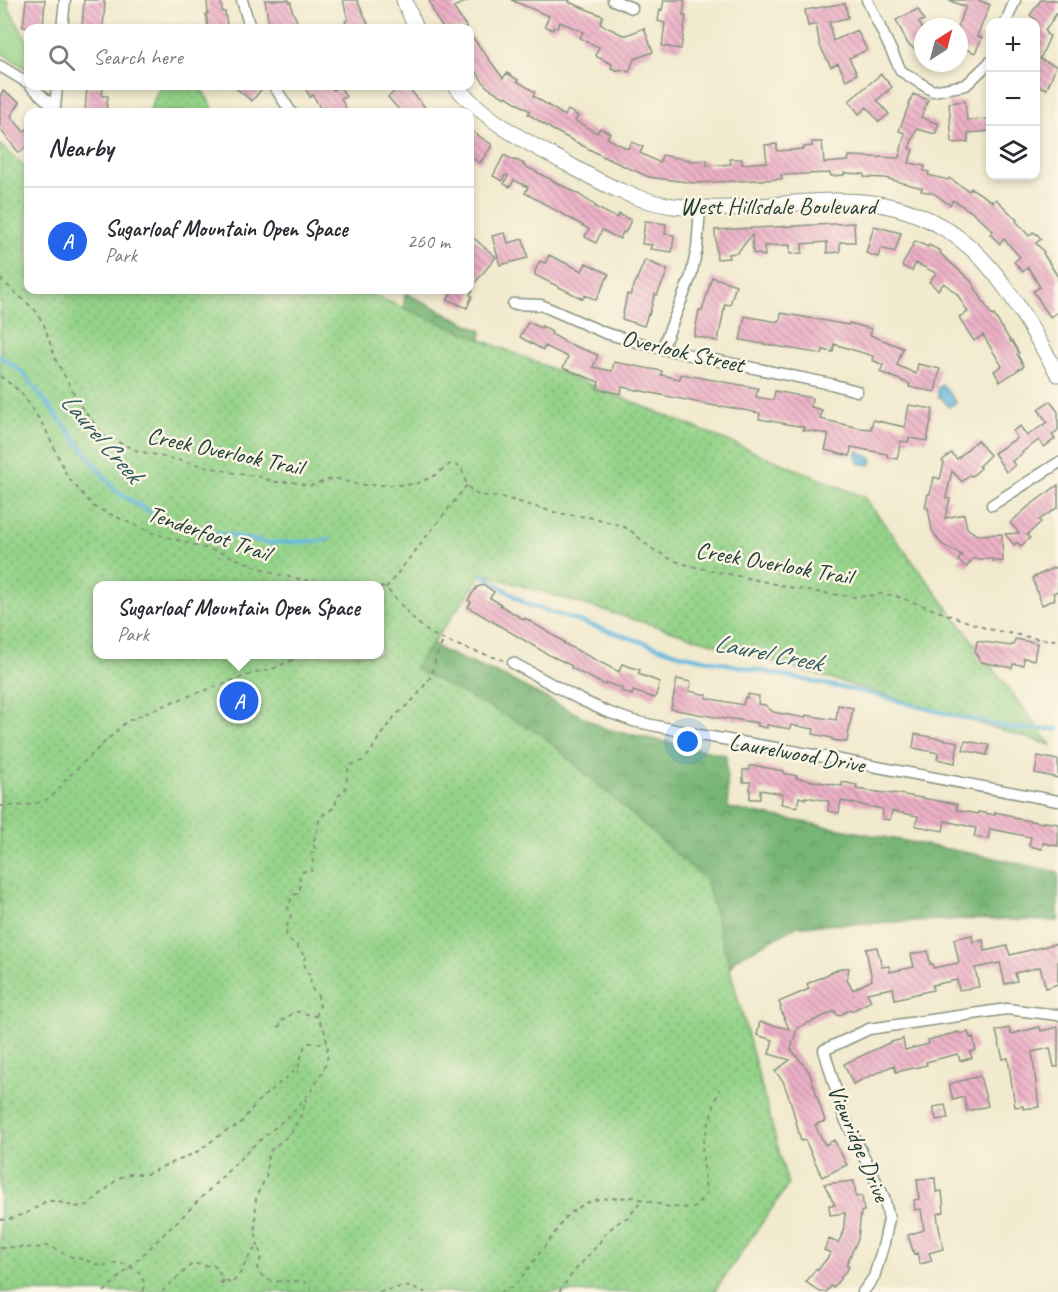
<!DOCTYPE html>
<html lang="en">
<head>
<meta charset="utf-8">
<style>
  body { margin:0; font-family:Caveat,sans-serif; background:#f2f2f3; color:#2b2b33 }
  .controls { position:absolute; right:18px; top:18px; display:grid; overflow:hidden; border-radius:12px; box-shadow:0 3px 9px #0003 }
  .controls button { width:54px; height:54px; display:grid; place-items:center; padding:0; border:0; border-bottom:2px solid #e1e1e2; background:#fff; color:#2b2b33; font:30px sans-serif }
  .compass { position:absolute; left:914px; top:18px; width:54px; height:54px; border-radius:50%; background:#fff; box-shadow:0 3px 9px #0003; rotate:36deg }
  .you { position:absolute; left:688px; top:742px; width:21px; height:21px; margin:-15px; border:4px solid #fff; border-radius:50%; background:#1a73e8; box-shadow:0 0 0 9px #1a73e833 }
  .badge { display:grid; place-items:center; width:39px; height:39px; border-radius:50%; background:#2563eb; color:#fff; font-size:20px; font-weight:700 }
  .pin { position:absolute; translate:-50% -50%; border:3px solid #fff; box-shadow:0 2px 6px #0006 }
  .popup { position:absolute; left:93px; top:581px; width:291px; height:78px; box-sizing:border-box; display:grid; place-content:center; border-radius:12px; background:#fff; filter:drop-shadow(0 2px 4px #0005); font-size:20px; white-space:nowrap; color:#7c7c81 }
  .popup b { font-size:22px; color:#2b2b33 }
  .popup::after { content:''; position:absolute; left:50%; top:100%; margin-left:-12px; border:12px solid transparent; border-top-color:#fff }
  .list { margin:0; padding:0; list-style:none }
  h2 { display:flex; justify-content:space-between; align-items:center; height:78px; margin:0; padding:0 24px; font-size:26px }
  h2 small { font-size:20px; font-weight:400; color:#7c7c81 }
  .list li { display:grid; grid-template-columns:39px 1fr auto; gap:18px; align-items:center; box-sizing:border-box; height:108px; padding:0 24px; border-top:2px solid #e1e1e2 }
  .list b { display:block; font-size:22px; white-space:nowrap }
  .list p { margin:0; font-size:20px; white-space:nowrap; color:#7c7c81 }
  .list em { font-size:20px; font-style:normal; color:#7c7c81 }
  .icon { flex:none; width:33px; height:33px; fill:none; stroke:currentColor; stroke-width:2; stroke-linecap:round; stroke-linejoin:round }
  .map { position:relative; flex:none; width:1058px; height:1292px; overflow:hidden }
  .search { position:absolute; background:#fff; box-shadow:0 3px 9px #0003; left:24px; top:24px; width:450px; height:66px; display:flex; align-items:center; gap:15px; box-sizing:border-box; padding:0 21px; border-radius:12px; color:#7c7c81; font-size:22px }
  .panel { position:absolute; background:#fff; box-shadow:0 3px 9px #0003; left:24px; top:108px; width:450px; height:186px; border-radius:12px }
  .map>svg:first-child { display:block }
  .green { fill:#94d389; stroke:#5a885e; stroke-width:1.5 }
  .forest { fill:url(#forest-crowns); stroke:#4b7954; stroke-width:1.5 }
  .park { fill:url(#park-dots); stroke:#5a885e; stroke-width:1.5; fill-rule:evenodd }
  .water { fill:url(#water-ripples); stroke:#417a8a; stroke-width:1.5 }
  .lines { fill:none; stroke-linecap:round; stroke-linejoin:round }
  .stream { stroke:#63b8df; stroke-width:4 }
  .building { fill:url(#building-back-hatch) }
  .street-casing { stroke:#889481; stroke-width:13 }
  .secondary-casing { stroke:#889481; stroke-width:17 }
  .path { stroke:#889481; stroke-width:2; stroke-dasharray:4.5 4.5; stroke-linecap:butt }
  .street { stroke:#fff; stroke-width:10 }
  .secondary { stroke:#fff; stroke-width:15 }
  .labels { text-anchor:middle; stroke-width:5; stroke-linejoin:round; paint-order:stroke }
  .street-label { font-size:24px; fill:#1f3d34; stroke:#fcf5e5 }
  .water-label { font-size:26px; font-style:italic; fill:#305c5f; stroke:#fcf5e5 }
</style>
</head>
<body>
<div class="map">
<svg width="1058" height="1292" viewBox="0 0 1058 1292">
  <defs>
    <pattern id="forest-crowns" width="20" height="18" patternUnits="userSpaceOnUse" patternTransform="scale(1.5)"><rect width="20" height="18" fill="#77b575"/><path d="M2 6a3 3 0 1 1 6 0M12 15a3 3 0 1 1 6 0" fill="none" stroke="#619461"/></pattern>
    <pattern id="park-dots" width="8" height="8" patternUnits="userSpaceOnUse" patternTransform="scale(1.5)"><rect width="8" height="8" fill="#94d389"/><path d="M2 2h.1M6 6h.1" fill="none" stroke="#78ac71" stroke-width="1.8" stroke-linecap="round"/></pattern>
    <pattern id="water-ripples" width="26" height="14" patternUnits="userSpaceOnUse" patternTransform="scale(1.5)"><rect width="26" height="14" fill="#63b8df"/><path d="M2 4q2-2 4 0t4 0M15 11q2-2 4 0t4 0" fill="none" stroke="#5197b6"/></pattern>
    <pattern id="building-back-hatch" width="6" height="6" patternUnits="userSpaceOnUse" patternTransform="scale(1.5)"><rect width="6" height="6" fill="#edb0c7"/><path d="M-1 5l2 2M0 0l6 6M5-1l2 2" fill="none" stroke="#bf90a2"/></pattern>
  </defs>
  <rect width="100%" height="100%" fill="#fcf5e5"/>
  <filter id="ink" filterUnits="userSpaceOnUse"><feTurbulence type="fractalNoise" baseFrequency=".0167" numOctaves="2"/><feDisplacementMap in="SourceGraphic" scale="12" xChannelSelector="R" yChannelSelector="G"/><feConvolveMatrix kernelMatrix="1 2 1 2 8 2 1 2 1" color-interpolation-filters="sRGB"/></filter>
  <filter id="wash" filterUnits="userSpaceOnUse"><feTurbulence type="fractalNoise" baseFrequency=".008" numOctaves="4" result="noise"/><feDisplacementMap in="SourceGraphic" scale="24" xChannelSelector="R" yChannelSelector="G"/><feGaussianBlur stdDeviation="1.35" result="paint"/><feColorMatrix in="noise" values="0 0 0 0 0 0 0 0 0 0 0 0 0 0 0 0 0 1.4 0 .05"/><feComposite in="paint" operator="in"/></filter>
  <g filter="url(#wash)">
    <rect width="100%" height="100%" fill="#f1eace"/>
    <path class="green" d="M0,0H8V7L28,42V70L2,53L0,50Z"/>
    <path class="forest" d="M0,287L399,368L405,293L482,331L478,358L98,586V654H380L386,609L445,652L505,677L606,729L726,755L728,808L990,857L1058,872V921L964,919L798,926L735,959L695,1026L0,1292Z"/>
    <path class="park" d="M160,86H200L215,112H149Z
      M0,145L28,169V290H361L365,292L864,497L1051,745L483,574L414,668L541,734L706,880L788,1185L714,1292H0ZM98,586H380V654H98Z"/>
    <path class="water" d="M942,385L945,387L956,402L949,407L941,397H938V388Z
      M858,451L873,459L870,465L859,463L855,455Z"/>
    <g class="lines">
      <path class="stream" d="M0,356L22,372L116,491L151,513L172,522L205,531L244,538L257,541L267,543L320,541L330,539
        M482,574L526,604L679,654L863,692L955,716L1015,729H1058"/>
    </g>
    <g id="blocks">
      <path class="building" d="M26,0H45L43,28H29V27H23Z
        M84,0H104V3H105L103,28H82Z
        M207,0H221L222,12H225L227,25H224L225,28H208L206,14H208Z
        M265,0H289V2H291L292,10L300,28H272L268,20Z
        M343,0H357L370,28H348L345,21L348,20Z
        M429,0H470L453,7L467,28H443L436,18Z
        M511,0H570L569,2L603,16L600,24L623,35H627L644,28L653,52L634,59L629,72L620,69L619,71L611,68L612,64L597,57L596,54L599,47L580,38L583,32L560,22L557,28L554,27L553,30L545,26L549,16Z
        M664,0H685L683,16H686L681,49L662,46L665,23L658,21L660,9L662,10Z
        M948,0H978L990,5L977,36L982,38L975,53L959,46V22L966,7Z
        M1041,0H1058V11L1045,31L1046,32V34L1050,36L1040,59L1056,66L1047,89L1035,85V19L1030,15Z
        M845,3L848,18L829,22L833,41L857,30L867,50L849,58L857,74L846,80L838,63L831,67L820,46L816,24L808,26L805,10Z
        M918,9L924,20L919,22L923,30V44L918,51L908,44L896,20Z
        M470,34L503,78L507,73L518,80L517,81L535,92L533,96L565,116L568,110L578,116L575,121L597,133L600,128L610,133L607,138L628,149L632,142L643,147L640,153L660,163L662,155L694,161L707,160V166L731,164L730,159H742V164L767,162L765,145L777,144V151L804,149V147L812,146V142H822L824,163L848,161L849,156L899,158L905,133L899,131L913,94L928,100L921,117L939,124L935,134L917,129L909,148L913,149L909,163L925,166L924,171L929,172L928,175L948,180L949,178L969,191L971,188L993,202L996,199L1017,220L1016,221L1029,236L1033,232L1038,235L1041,239L1036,243L1044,252L1043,253L1058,277V312L1050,317L1033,291L1040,287L1028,267L1023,272L1014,262L1020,257L1004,239L1000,244L990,234L993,231L975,214L953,200L950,205L933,193L921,191L922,188L885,178L864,177V174L844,173V175L831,176L830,173L781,175L782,179L762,180L694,183L649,177L606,158L553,130L528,114L530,111L528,110L506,96L505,98L487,87L470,64Z
        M881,74L892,87L877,100L889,114L879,122L867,107L859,114L849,101Z
        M87,86L103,87L102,96H108L106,112H85Z
        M233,86H264L252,101Z
        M304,86H333H331L333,90L340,86L346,97L341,99L348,112H327L324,108L321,110L313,95L310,97Z
        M401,86H418L411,91L429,112H401L388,97Z
        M3,91L20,102L11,116L24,132L28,128V145L19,153L0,129V96Z
        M965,101L967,120L990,119V131L968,133V142L952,143L949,103Z
        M470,130L491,144V147L480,163L470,156Z
        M504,155L515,161L516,160L524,164L523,165L578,194L596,206L595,207L617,218L619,214L631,220L625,233L623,232L620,239L602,230L596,243L585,237L589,229L525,193L528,187L514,180L510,187L504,184L508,176L505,175L502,181L493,176Z
        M645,221L666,224L665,234L674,235L672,252L650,249L652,245L642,244Z
        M854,223L855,242H840V252L827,253V242L802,244V253L790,254V245L764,246L765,256L753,253L752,235L737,253L728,254L729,258L717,259L715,230Z
        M874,226L901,233L895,252L881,248L878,257L866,253Z
        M505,233L508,243L523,239L528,258L500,265L492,236Z
        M470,235L496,257L470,289V259L473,254L470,251Z
        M915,241L928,247L929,245L941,251L940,253L971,281L992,316L994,315L1011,342L1012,341L1019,353L1017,354L1024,366L1000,382L994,371L1002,366L983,335L974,341L965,327L959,317L968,312L957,294L944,283L938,290L929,282L936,273L916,263L912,271L902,266Z
        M549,255L582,271L586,263L609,274L596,300L585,295L583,299L535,275V271L540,261L545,263Z
        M645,260L668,270L657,295L655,294L649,315L648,314L644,326L622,319L627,294L630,295Z
        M712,277L736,285L730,305L725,304L718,341L694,336L699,310L702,311Z
        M452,290H473L470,295L472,296L467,308L448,300Z
        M781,313L848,325L849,323L872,329L870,335L903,348L897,365L916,374L918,364L940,369L935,392L909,387L910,384L880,372L883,365L872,360L873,356L834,344L833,352L823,350L822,354L740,340L745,316L777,322L778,320L780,321Z
        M528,322L541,328L542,326L552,332L551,334L564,341V342L598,355L593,367L612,371L614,362L662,371L661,375L680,379L681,374L758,388L756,397L773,400L775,391L812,398L811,407L822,410L820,419L860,428L871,429L873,420L905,427L909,405L933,409L927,441L909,438L908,442L901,441L897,459L887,457V454L851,447L850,456L825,450L829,434L803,430L804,427L759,419L760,413L721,406L720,407L622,387L621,394L597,389L599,382L563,368L568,357L545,346L543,350L520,337Z
        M1050,401L1058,412V430L1052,435L1055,439L1044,447L1039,440L1022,452L1023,453L1012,461L1015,466L1006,472L994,453L1017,438L1013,431L1020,426L1027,436L1047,422L1038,409Z
        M977,440L990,455L979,466L981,468L972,476L970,475L962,482L952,471L946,498L950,499L945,518L964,514L967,528L977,535L1002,534L1003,561H993V559H972L967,567L958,561L962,555L943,545L939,541L932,530L928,508L925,507L928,494H930L934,477L940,479L944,463L942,461L951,453L957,459Z
        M1058,485V507L1039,520L1041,522L1027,535L1030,538L1021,546L1017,542L1014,545L1005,534L1019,533L1010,523L1029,506Z
        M1058,566V591L1053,593L1055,599L1042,605L1032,578Z
        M484,585L494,592L490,598L501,604L500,605L524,620L525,618L564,642L563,643L619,672L622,664L640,670L638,674L660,682L655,698L633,691L632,695L621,691L622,688L606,683L605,685L571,668L572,666L554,657V658L468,607L471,602L468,600L477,587Z
        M1015,639L1037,643L1034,660L1024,658L1023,665L1013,664L1012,668L981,662L975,652L977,641L1011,646V645H1014Z
        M677,679L691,682L689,691L707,695L706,698L743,705L745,697L747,698L748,694L759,696L758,704L765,705L773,712L805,718L806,715L836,720L838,705L853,708L847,742L832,740V738L813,734L814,729L791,725L790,729L767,725V728L758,726V723L726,718L725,719L671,709Z
        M915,734L958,742L955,763L937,759L939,753L913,748Z
        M965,741L989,745L987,755L963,750Z
        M1038,756L1058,760V778L1035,773Z
        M749,766H757L784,771L783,773L797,776L796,778L842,786V782L857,785L856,789L892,794L893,793L957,804L956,810L978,814V812L995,815V812L1013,816V818L1043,823V822H1046L1058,824V846L1043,843L1042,849L1029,846L1031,837L990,829L988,839L974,837L976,828L945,821L943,831L916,826L918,816L892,811L890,820L882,819L883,809L841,801L839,813L828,811L829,801L805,797V799L799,797L797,807L781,804L783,794L760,790V799H750V782H743V770H750Z
        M972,935L973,942L983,940L985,951L1007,946L1010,955L1058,943V984L1046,988L1040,967L1015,973L1017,981L1005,984L1000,963L975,968L979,987L959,990L957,980L932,985L933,990L895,999L893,988L867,993L871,1001L852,1011L851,1009L838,1016L835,1011L797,1028L791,1049L809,1071L825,1121L815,1125L825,1145L834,1140L847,1165L822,1177L805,1140L801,1141L791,1103L783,1081L775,1071L790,1060L769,1054L773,1040L757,1035L760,1022L789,1029L780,1008L781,1007L779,1002L809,989L807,984L841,968H849L847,980L853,990L872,980L866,949L877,947L882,967L889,966L890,972L914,967L911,954L928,951L930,964H933V968L959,963L954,939Z
        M1040,1027L1041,1031L1058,1027V1067H1054L1050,1048L1032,1052L1039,1107L1023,1109V1106L1015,1107L1008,1058L1003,1059L996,1031L1009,1028L1011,1034Z
        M959,1032L960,1034L968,1032L970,1038L973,1037L976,1050L970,1052L972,1058L960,1061L958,1054L926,1062L927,1065L896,1072L894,1065L853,1084L844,1064L891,1042L903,1039L905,1050L929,1044L928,1040Z
        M980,1076L988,1106L967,1111L964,1097L953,1100L949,1084Z
        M945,1105L948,1118L936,1120L933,1107Z
        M935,1178L936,1192L942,1191L944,1212L937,1214L939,1228L943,1249L929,1253L932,1261L920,1264L917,1253L914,1254L908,1235L924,1230L921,1209L915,1210L914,1200L919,1199L917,1179Z
        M854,1181L856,1197L862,1196L864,1211L861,1212L858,1239L846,1265L849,1267L833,1288L831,1286L826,1292H820L806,1282L816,1269L818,1270L831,1253L824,1250L829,1239L838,1243L843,1233L845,1213L830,1215L829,1205H835L824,1184Z"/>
    </g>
  </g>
  <g filter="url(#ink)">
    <use href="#blocks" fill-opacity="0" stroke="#889481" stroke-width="1.5"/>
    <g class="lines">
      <defs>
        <path id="street" d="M242,0L250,28
          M613,0L632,8
          M867,0L901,71L933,91L966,85L990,62
          M1006,22L1015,0
          M62,28L65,0
          M0,66L28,83
          M31,86L55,108
          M274,86L291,112
          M55,108L57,86
          M513,304L541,305L605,333L662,349L831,384L857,391
          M662,349L691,276L697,248L700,209
          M992,505L1058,463
          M513,663L579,699L605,711L633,721L699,735L782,749L1058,801
          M863,1292L874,1277L884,1243L889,1219L884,1197L844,1117L824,1050L869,1029L1007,1009L1058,1015"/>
        <path id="secondary" d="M404,0L416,28
          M455,86C489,122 522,140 566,163C603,184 640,204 683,207C781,216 872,172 960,239C1004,272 1030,328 1058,374"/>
      </defs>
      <use href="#street" class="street-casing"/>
      <use href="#secondary" class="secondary-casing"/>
      <path class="path" d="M0,279L35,310L44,325L55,358L81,407L94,423L102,435L138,451L239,474L257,476L274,482H292L310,486L332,479H338L359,485H405L418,483L434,476L450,464L461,467L467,485L472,491L478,495L502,497L557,513L594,518L622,526L630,530L651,548L672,560L691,566L808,591L856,597L883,594L896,596L988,629L1039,639L1058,640
        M0,376L21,392L45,428L67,476L94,507L153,533L222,553L276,574L304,580L350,582L372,586
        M380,587L386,588C399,602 410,617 425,629C440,642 482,653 503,660
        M386,588L467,485
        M380,634V635
        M346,654H350
        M0,806C16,806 35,806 49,798C56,794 61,786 66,779L126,722L172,702L257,672L270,670L306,654
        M316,1016L320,1006L318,996C311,991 310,984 311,975L307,973L303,960L308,956C301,954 300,952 297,945C280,937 287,927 291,915L287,905L290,902L293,895L297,894L298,890L300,889C300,882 298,878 303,871L307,872L311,871L313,862L311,853L314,852L316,850L312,842C320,834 315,823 323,815C326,812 332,809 335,807L337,797L345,790L349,765L354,764L362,761L370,753L380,736L395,716L416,697L432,675L436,657L444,639
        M0,1220L10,1219L31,1211L46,1201H56L75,1207L88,1205L119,1178L130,1174H147L164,1166L182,1159L198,1151L224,1132L239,1125L257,1102L298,1068C302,1059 300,1051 308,1043H327
        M258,1247L255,1228L256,1196L266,1178L268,1155L272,1149L291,1133L302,1113L306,1099
        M0,1248L15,1247L37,1248L45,1246L52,1247L68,1256L86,1260L98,1265L102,1266L113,1263L125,1264L139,1272L144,1282V1292
        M104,1292L184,1215L252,1147L291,1114L311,1091L322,1073L327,1061L328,1046L324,1029L316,1016L294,1011L287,1019L281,1020L280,1026L276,1028
        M162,1292L193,1263L204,1266L213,1264L221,1276V1286L225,1278L230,1284C244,1275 246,1253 258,1247C262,1254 261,1261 257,1268C267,1292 295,1274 311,1285V1292
        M379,1292L405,1286L425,1292
        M500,1292L512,1287L518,1282L552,1237L564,1219L570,1213L586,1203L599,1199L633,1197L669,1207L694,1208L706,1193L702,1146L719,1089
        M559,1292L575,1270L597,1246L606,1233L616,1224L628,1217L637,1207L641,1199"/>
      <use href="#street" class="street"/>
      <use href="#secondary" class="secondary"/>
    </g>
  </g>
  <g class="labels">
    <g class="street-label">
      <text x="778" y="214">West Hillsdale Boulevard</text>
      <text transform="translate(683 351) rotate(13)" y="8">Overlook Street</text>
      <text transform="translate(225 451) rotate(12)" y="8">Creek Overlook Trail</text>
      <text transform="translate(209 533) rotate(19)" y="8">Tenderfoot Trail</text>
      <text transform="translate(774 563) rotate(10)" y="8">Creek Overlook Trail</text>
      <text transform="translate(797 753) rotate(10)" y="8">Laurelwood Drive</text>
      <text transform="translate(859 1143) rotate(67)" y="8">Viewridge Drive</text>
    </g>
    <g class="water-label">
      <text transform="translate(102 437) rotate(49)" y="9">Laurel Creek</text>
      <text transform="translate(768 652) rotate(11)" y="9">Laurel Creek</text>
    </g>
  </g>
</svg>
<div class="controls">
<button>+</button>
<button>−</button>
<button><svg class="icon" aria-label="layers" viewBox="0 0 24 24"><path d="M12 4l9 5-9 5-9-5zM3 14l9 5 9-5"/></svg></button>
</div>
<svg class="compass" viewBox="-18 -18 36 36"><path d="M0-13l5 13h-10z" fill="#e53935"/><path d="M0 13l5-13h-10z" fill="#7c7c81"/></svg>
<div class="you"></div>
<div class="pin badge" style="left:239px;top:701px">A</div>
<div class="popup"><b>Sugarloaf Mountain Open Space</b>Park</div>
<div class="search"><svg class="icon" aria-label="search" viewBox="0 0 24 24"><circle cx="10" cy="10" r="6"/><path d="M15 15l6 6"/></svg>Search here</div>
<section class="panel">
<h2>Nearby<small></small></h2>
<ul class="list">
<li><span class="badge">A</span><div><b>Sugarloaf Mountain Open Space</b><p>Park</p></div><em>260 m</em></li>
</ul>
</section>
</div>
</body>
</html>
